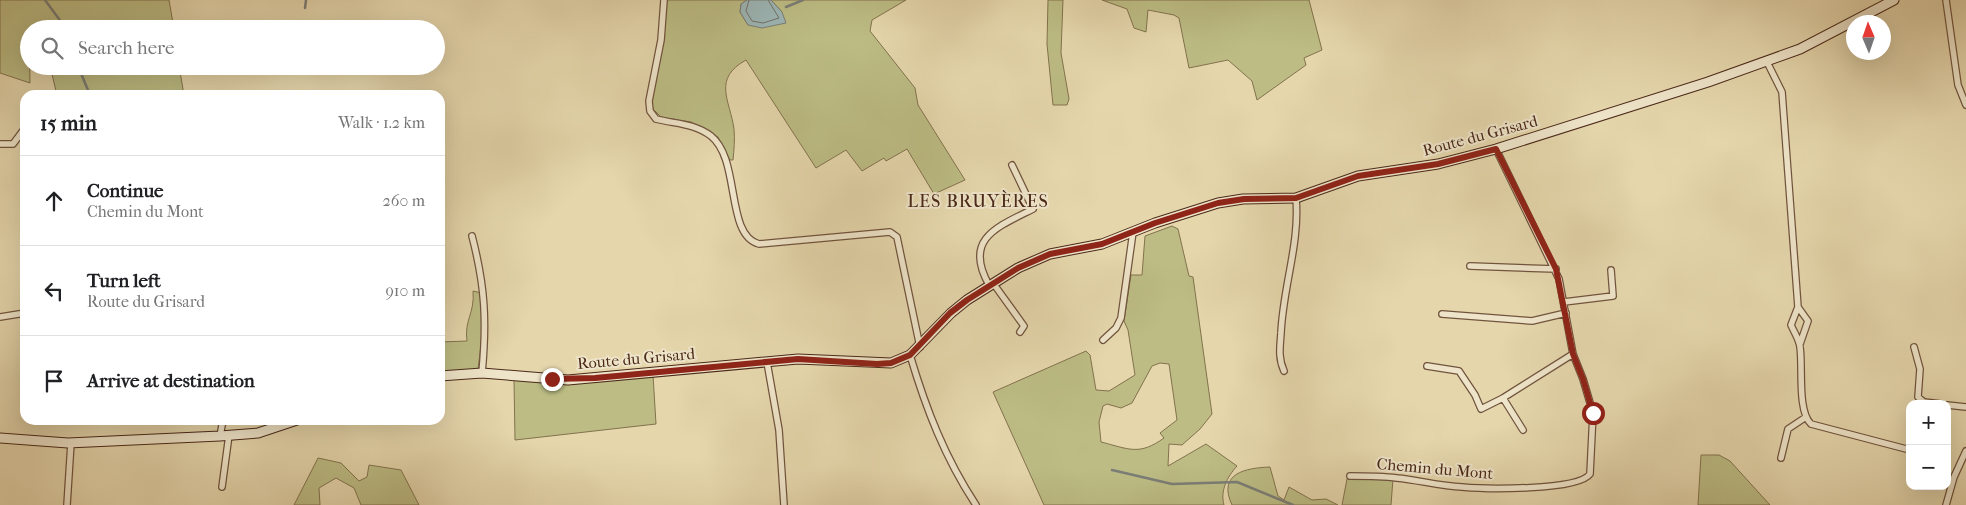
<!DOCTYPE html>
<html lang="en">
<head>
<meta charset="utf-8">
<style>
  body { margin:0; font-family:"IM FELL French Canon",serif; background:#f6f6f6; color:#202124 }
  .controls { position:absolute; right:15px; bottom:15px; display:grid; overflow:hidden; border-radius:10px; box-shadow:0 5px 20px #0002 }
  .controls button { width:45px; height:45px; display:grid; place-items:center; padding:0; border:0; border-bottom:1px solid #e0e0e0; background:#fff; color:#202124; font:25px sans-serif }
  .compass { position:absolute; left:1846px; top:15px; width:45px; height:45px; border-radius:50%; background:#fff; box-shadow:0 5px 20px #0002; rotate:358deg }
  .stop { position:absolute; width:15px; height:15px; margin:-11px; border:4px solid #8f2418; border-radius:50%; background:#fff }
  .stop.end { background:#8f2418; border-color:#fff; box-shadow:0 1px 5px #0008 }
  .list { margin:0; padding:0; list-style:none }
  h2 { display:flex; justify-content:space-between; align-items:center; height:65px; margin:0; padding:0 20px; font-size:21px }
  h2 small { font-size:16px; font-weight:400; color:#757577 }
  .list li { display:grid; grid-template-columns:32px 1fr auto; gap:15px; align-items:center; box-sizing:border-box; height:90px; padding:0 20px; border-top:1px solid #e0e0e0 }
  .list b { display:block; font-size:19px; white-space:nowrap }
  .list p { margin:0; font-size:16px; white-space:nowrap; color:#757577 }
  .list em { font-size:16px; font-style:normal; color:#757577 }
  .icon { flex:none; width:28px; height:28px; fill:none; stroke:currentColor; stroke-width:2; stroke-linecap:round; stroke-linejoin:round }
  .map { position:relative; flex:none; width:1966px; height:505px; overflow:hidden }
  .search { position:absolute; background:#fff; box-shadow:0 5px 20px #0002; left:20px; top:20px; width:425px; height:55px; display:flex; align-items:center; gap:12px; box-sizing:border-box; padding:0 18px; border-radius:28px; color:#757577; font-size:19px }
  .panel { position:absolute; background:#fff; box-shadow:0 5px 20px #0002; left:20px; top:90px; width:425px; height:335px; border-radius:15px }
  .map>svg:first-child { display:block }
  .green { fill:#bcbc84; stroke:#83724e; fill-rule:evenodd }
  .water { fill:#9cb6b6; stroke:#7b7e77 }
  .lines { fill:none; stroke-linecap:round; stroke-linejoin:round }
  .shore { stroke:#737068; stroke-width:1 }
  .stream { stroke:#7b7e77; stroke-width:2.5 }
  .street-casing { stroke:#71543e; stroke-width:8 }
  .secondary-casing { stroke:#4a2919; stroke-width:11 }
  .street { stroke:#eee4c9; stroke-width:5.5 }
  .secondary { stroke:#eee4c9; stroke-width:9 }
  .route { stroke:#8f2418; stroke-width:6 }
  .labels { text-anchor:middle; stroke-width:4; stroke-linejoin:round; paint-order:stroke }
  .street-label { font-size:16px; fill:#4a2919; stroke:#eee4c9 }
  .neighbourhood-label { font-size:18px; letter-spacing:1px; fill:#4a2919; stroke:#eee4c9 }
</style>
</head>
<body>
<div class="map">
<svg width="1966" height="505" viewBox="0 0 1966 505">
  <rect width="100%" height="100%" fill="#e5d6ac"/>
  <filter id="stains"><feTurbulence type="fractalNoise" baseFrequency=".004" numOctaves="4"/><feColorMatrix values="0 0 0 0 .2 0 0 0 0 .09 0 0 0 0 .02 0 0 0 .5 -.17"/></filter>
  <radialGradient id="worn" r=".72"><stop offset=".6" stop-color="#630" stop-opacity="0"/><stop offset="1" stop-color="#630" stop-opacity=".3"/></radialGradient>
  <path class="green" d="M0,0H169L174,29H29L30,83L0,73Z
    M667,0H747L741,4L740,12L748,25L782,12L771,0H906L872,20L870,31L915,88L918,105L965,180L934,194L907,149L886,161L884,158L862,171L846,150L816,168L746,60C712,79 730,100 734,129C735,139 734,150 733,160H730L718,137L691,122L661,117L653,109L651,101L662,43Z
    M1048,0H1063L1061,53L1069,99L1067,105H1053L1047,44Z
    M1102,0H1309L1322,50L1304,58L1306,65L1257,100L1252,81L1228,60L1189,68L1179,18L1174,15L1148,10L1146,32L1134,28L1127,9Z
    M50,66H179L184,95H57Z
    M1172,226L1178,229L1189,276L1193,277L1212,414L1200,429L1182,445L1169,444L1168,466L1206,444L1237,466C1227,477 1220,491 1224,505H1044L993,392L1086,351L1090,355L1096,390L1109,391L1135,375L1128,330L1124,321L1131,275H1142L1145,236ZM1160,363L1169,364L1177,420L1160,433L1164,438C1139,456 1129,449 1101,442L1099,422L1103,406L1107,404L1121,408L1132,403L1152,366Z
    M473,291L482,293V337L478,369L440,373V342L467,341C464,320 475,313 473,291Z
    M653,375L656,424L515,440L514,380L569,384Z
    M1701,455H1719L1730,461L1770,505H1698Z
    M318,458L341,463L359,481L367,477L369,465L401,470L419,505H361L354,488L336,478L319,488L320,505H294Z
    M1270,467L1278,496L1284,500L1289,487L1312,500L1326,499L1338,505H1232C1217,473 1246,468 1270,467Z
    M1347,479H1393L1391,505H1342Z"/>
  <path class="water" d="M747,0H771L782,12L786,23L762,28L748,25L740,12L741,4Z"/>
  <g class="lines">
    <path class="shore" d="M749,0L746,11L752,21L763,23L779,18L768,0"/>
    <path class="stream" d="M45,0L59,19L63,29
      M786,7L803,0
      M305,8L306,0
      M78,66L90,95
      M1112,470L1172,484L1237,482L1293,505"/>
    <defs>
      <path id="street" d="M664,0L661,40L649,101L650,111L656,119C675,124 694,123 711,136C741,160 725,235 759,244L890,232L897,237L920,347
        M1946,0L1958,85L1966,105
        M1767,62L1782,92L1798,307L1791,325C1794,332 1799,339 1800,347C1803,366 1797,411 1811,424L1910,450
        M0,144H13L25,128
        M472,236C485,286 487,321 482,373
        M1470,266L1556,269
        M993,283L1024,326L1020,332
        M989,285C963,239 997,227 1033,209L1012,165
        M1564,302L1613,296L1611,270
        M1798,307L1808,321L1800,344
        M1442,314L1532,321L1566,313
        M0,317L25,313
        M1103,340L1116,328L1121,318L1133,232
        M1914,347L1920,369L1918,397L1924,402L1941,404
        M910,355C926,409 945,458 976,505
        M767,362L779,430L784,505
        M1427,366L1459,371L1475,395L1481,409L1503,398L1573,354
        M1284,371C1278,358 1280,347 1281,333C1283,287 1300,243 1296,198
        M1503,398L1523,430
        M1947,405L1966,407
        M220,436L223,420
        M1781,458L1788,429L1806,417
        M1350,476C1366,476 1381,476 1397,478C1418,480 1440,486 1462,487C1484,489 1578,491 1590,474L1593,413L1583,379L1573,354L1559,279L1496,149
        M222,487L229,435
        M67,505L71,443
        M1946,505L1954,477L1966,451"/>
      <path id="secondary" d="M440,376L482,373L568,380L798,359L891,363L910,355L951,313L967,300L1018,268L1050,254L1102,244L1155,223L1218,203L1243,199L1296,198L1358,176L1438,164L1496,149L1708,82L1800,49L1894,0
        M0,438L68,443L220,436L258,433L297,420"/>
    </defs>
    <use href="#street" class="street-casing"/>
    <use href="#secondary" class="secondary-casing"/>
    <use href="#street" class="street"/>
    <use href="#secondary" class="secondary"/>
  </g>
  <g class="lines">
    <path class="route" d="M552,379L595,378L798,359L877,364L891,363L910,355L950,313L967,300L1018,268L1050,254L1102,244L1155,223L1218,203L1244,199L1296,198L1358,176L1438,164L1496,149L1556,269L1573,354L1583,379L1593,413"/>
  </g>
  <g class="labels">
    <g class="street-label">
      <text transform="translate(1480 135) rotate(-15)" y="6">Route du Grisard</text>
      <text transform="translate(636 358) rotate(-5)" y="6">Route du Grisard</text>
      <text transform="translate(1435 468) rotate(5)" y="6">Chemin du Mont</text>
    </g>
    <g class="neighbourhood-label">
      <text x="978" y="207">LES BRUYÈRES</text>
    </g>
  </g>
  <rect width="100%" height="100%" filter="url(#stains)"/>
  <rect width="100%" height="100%" fill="url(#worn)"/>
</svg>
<div class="controls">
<button>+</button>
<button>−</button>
</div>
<svg class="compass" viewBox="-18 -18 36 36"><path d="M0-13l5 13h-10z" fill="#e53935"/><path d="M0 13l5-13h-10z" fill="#757577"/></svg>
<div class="stop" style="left:1593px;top:413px"></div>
<div class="stop end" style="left:552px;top:379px"></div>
<div class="search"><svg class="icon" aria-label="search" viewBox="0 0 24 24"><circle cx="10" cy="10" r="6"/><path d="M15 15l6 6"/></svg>Search here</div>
<section class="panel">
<h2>15 min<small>Walk · 1.2 km</small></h2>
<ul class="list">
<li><svg class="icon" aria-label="ahead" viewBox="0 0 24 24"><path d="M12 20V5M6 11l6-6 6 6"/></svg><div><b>Continue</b><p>Chemin du Mont</p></div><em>260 m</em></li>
<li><svg class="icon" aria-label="left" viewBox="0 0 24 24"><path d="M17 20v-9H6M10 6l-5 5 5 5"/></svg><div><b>Turn left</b><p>Route du Grisard</p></div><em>910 m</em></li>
<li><svg class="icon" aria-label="arrive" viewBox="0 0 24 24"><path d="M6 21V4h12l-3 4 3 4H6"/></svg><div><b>Arrive at destination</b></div></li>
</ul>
</section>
</div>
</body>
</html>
